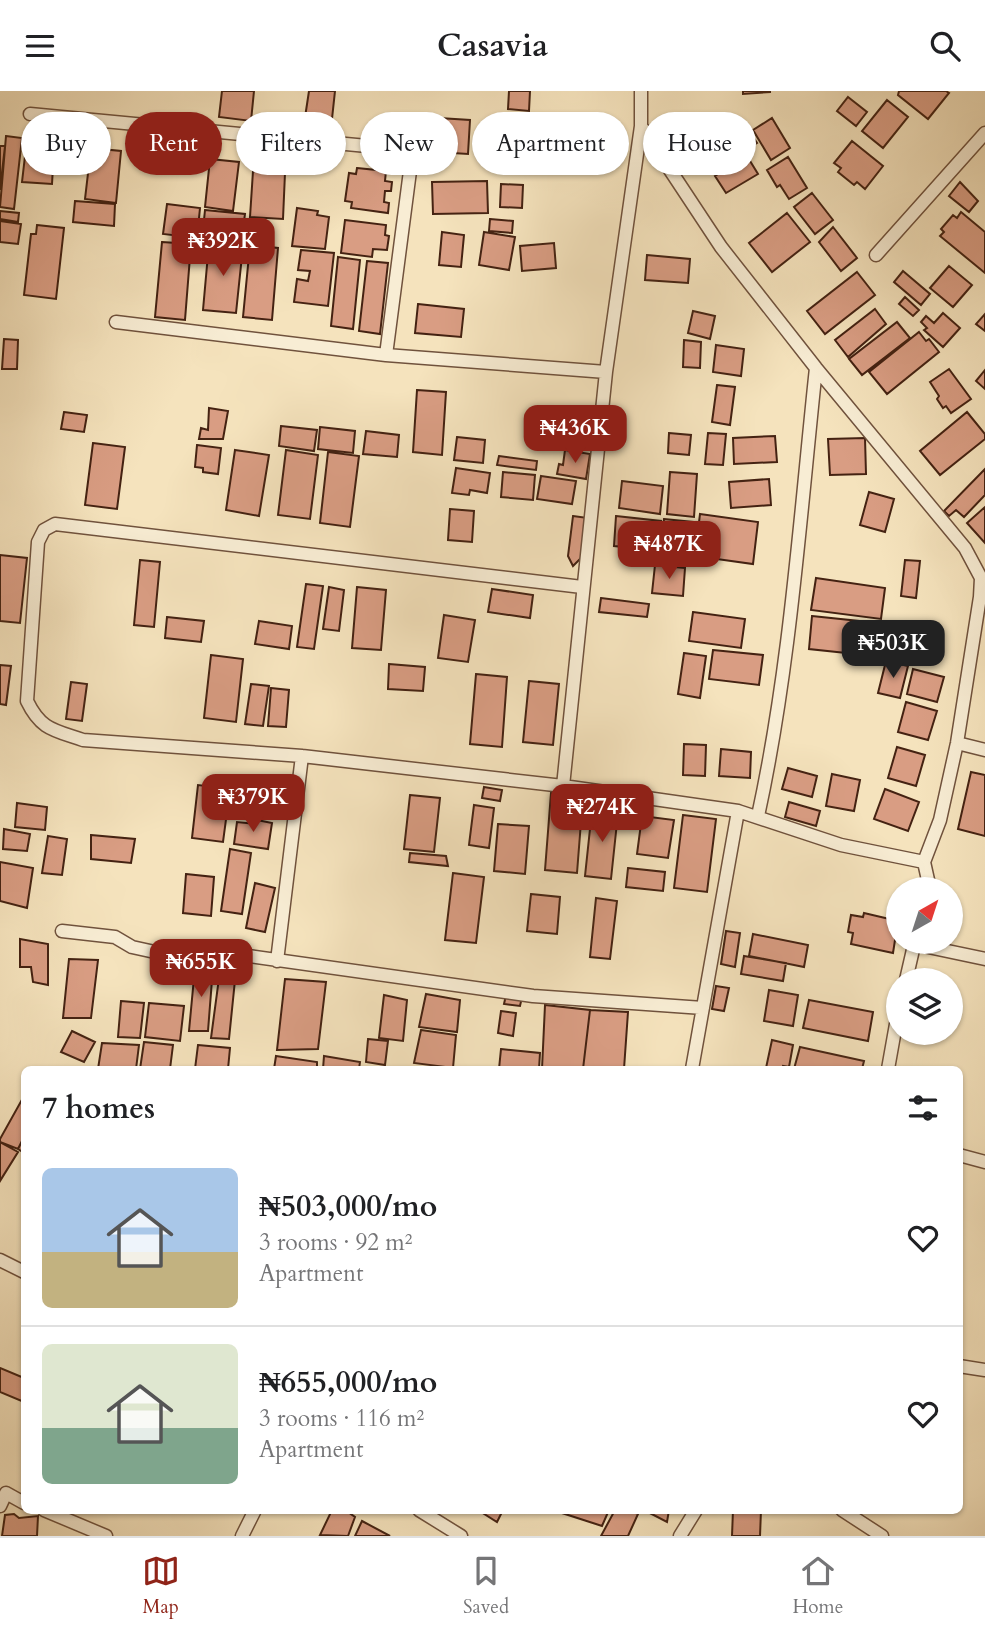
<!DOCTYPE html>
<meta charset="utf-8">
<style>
body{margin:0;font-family:Cardo,serif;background:#f6f6f6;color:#202124;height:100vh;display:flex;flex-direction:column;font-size:26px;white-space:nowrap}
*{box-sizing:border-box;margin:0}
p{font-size:23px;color:#757577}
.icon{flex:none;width:38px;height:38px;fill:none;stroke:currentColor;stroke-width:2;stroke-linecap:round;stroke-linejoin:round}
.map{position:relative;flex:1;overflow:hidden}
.side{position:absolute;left:21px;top:975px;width:942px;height:448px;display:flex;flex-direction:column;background:#fff;border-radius:10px;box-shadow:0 2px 5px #0004}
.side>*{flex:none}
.hud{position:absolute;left:21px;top:21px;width:943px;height:63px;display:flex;gap:14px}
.needle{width:46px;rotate:39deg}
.buttons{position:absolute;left:886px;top:786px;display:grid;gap:14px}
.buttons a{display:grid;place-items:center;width:77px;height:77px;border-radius:50%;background:#fff;box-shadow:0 2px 5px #0004;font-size:35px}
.price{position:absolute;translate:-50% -60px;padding:0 16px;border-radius:14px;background:#8f2418;color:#fff;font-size:23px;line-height:46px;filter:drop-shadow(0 2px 4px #0008)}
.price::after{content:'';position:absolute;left:50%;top:42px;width:21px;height:16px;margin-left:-10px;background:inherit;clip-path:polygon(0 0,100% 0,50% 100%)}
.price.selected{background:#222;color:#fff}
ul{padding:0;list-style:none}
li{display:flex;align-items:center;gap:21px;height:175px;padding:0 21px}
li+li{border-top:2px solid #e0e0e0}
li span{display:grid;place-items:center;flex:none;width:196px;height:140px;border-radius:10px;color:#555}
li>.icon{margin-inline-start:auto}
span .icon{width:84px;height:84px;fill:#fffc;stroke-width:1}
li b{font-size:30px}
h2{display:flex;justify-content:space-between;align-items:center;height:84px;padding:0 21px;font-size:30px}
.pill{padding:0 24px;border-radius:32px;background:#fff;box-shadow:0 2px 5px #0004;font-size:24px;line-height:63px}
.pill.selected{background:#8f2418;color:#fff}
header{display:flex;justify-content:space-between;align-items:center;height:91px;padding:0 21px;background:#fff;font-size:32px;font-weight:700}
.dock{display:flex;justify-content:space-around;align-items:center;height:98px;border-top:2px solid #e0e0e0;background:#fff;font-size:19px;color:#757577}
.dock a{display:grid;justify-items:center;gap:4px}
.dock .selected{color:#8f2418}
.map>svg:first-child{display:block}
.building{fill:#d99d83;stroke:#442212;stroke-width:2}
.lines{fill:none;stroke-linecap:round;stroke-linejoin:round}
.minor-casing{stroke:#70523d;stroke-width:15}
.minor{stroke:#f8edd4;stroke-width:12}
</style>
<header><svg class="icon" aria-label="menu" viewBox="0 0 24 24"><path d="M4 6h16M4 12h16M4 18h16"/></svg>Casavia<svg class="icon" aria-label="search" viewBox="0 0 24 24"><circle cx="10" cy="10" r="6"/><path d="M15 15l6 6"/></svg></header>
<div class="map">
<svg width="985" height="1445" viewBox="0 0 985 1445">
<rect width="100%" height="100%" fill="#f5e3bd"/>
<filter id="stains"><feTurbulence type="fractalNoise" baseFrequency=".00286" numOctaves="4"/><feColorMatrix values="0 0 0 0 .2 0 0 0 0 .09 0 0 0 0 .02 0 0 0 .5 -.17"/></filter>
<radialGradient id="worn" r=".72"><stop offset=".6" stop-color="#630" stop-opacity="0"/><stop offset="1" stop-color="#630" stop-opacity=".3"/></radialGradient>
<path class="building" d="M222 0H254L251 30 219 26Z
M309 0H335L331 37 304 33Z
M509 0H530L529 20 508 18Z
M743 0H770V1L743 3Z
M899 0H946L949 2 928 28 898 4Z
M848 6 867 21 856 35 837 20Z
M887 9 908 26 883 57 862 40Z
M439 27 470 29 468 63 437 61Z
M772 27 790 57 771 69 753 39Z
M747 37 757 52 709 80 700 65Z
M6 45 22 47 14 118 0 116Z
M27 48H42L41 56 54 58 52 93 22 91Z
M852 50 883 75 865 98 857 91 854 94 838 81 841 77 834 72Z
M0 55H5L0 99Z
M91 57 121 60 116 112 85 108Z
M747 65 758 83 726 102 715 85Z
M788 66 807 97 789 108 780 94 777 96 767 79Z
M210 68 239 71 233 120 205 116Z
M357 77 386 80 385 90 392 91 391 100H385L384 111 389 112 388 122 351 117 352 111 345 110 349 82 356 83Z
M253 80 285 82 283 128 250 126Z
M487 90 488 122 433 123 432 91Z
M960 91 978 110 969 121 949 105Z
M501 93 523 94 522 117 500 116Z
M812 102 833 129 815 143 794 116Z
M75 110 115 113 114 135 73 131Z
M167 113 200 117 197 147 163 143Z
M297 117 318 120 317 124 329 126 325 158 292 155Z
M205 119 245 123 241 153 202 149Z
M0 120 19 122 18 131 0 128Z
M961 121 985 141V182L940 145 944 141 941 138 953 124 957 127Z
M787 122 810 151 772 181 749 152Z
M490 128 513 130 512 142 489 140Z
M345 129 386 134 385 144 389 145 387 159 373 158 372 166 341 162Z
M0 130 21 133 18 153 0 151Z
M37 134 64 137 56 208 24 204 31 143H36Z
M833 136 857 167 841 180 819 151Z
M442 141 464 144 461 176 439 174Z
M484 141 515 146 509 179 479 174Z
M162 151 191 153 185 229 155 226Z
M209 152 243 155 236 222 203 219Z
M554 152 556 177 522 180 520 155Z
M250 154 278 157 272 229 243 226Z
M301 159 334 162 328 215 294 211 297 188 308 190 310 180 298 179Z
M647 164 690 168 688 192 645 189Z
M338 166 360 169 353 238 331 235Z
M367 170 388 172 380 243 359 240Z
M949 175 972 194 953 216 930 197Z
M903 180 930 203 921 214 894 191Z
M857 181 875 204 825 243 807 220Z
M905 206 919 219 913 225 899 213Z
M418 213 464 218 461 246 415 242Z
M875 218 886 233 848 266 835 249Z
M693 220 715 225 710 248 688 242Z
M943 222 960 237 943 256 924 239 927 237 921 231 926 225 934 232Z
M985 223V240L976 233Z
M897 231 910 247 862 284 849 268Z
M919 241 926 250 929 248 939 261 887 303 869 281Z
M4 248 18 249 17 278H2Z
M684 249 701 251 700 277 683 276Z
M716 254 744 258 741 285 713 281Z
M949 278 971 308 951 322 946 315 943 317 937 308 939 305 930 291Z
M985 279V298L976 290Z
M717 294 735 296 730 334 712 331Z
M417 299 446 301 442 364 413 361Z
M209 317 228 320 223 348H199L201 337 208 339Z
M64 321 87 324 84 341 61 338Z
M967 321 985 343V348L940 384 920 360Z
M281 335 317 339 314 360 279 355Z
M320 336 355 340 353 362 318 358Z
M366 340 399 344 397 366 363 363Z
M669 342 691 344 689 364 668 362Z
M708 342 726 343 723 374 705 373Z
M775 345 777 371 734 373 733 347Z
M457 346 485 349 483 372 454 369Z
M865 347 866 383 830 384 828 348Z
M93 352 125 356 117 418 85 414Z
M197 354 221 357 218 383 203 381V377L195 376Z
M235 359 269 364 259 425 226 419Z
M286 359 318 364 310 428 278 424Z
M565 359 590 363 586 388 557 383 559 373 563 374Z
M328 361 359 365 350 436 320 432Z
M499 365 537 370 536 379 497 374Z
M456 377 490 382 487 402 470 399 469 404 452 402Z
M985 378V404L964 426 956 419 949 425 944 420Z
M503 381 535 384 533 409 501 406Z
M670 381 697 383 694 426 667 423Z
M541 385 576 390 572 413 537 408Z
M769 388 771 414 731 417 729 391Z
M622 390 663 395 660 423 619 417Z
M869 401 894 408 885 441 860 434Z
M985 416V452L967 432Z
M450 418 474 420 472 451 448 449Z
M700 423 758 431 753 473 695 465Z
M573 425 588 427 582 466 573 475 568 465Z
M616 425 661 430 658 459 614 455Z
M664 428 693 431 690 469 661 466Z
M0 464 27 467 20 532 0 530Z
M140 469 160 471 154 536 134 534Z
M905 469 920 470 916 507 901 505Z
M655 474 685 477 683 505 652 502Z
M816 487 885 497 881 528 811 519Z
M306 493 323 495 314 558 297 556Z
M329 496 344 499 339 540 323 538Z
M357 496 386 499 381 559 352 557Z
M492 498 533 504 530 527 488 521Z
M601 507 649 513 647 526 599 521Z
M693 521 745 528 741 557 689 550Z
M444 524 475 529 468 571 438 567Z
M812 525 878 532 874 565 809 558Z
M167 526 204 530 201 551 165 547Z
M259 530 292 535 289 558 255 553Z
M713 559 763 564 759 594 709 588Z
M684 562 706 565 700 607 678 603Z
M211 564 243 568 236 631 204 627Z
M886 570 908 575 900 607 878 602Z
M389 573 425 576 423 600 388 598Z
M0 574 11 575 6 614 0 613Z
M913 578 944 586 937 611 907 603Z
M476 583 507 586 502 656 470 653Z
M529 590 559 593 553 654 523 651Z
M71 591 87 593 82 630 66 628Z
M251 593 269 595 263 635 245 633Z
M271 597 289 599 286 636 268 635Z
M906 611 937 620 928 649 898 641Z
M684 653 706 654 705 685 683 684Z
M897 656 925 664 916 695 888 687Z
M721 658 751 661 750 687 719 685Z
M788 677 817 685 812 706 782 698Z
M971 681 985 684V745L958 738Z
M832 683 860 689 854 720 826 715Z
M215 689 231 691 223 751 192 747 198 694 214 696Z
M484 696 502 699 500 710 482 707Z
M885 698 919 711 908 740 874 728Z
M551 702 583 705 577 782 545 779Z
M410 704 440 707 434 761 404 758Z
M789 711 820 720 816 735 785 726Z
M17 712 47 716 45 739 15 736Z
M474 714 494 717 489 757 469 754Z
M592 719 618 722 611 788 585 785Z
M683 724 716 728 707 801 674 797Z
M642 725 674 729 668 767 637 763Z
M257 729 272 732 268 758 234 753 237 731 256 733Z
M498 733 529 735 525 783 494 780Z
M4 738 30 743 27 760 3 758Z
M91 744 135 748 131 772 91 768Z
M48 745 67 748 62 784 42 782Z
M230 758 251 762 242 823 221 820Z
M410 762 446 765 448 775 409 771Z
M0 771 33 777 27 817 0 810Z
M628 777 665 781 663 800 626 796Z
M453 782 484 786 476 852 445 849Z
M186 783 214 786 211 825 183 822Z
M255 792 275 797 265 841 246 837Z
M531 803 560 806 557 843 527 840Z
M596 807 617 810 610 868 590 866Z
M864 822 898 830 893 862 851 853 853 842 848 841 851 824 863 826Z
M726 840 740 842 735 876 721 873Z
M753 843 808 854 804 876 749 865Z
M20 848 48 853V894L33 891 31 876H20Z
M744 865 786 872 783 890 741 883Z
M69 868 98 869 91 927H63Z
M195 876H213L208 940H189Z
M219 887 235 889 229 948 211 947Z
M285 888 326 891 318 958 277 959Z
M716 895 729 897 724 920 712 918Z
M769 899 798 904 793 935 764 930Z
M426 903 460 909 457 941 419 936Z
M384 904 407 909 403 950 379 947Z
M506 904 522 906 520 915 504 913Z
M809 909 873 921 868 950 803 937Z
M121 910 144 912 140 947 118 946Z
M149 912 184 915 180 950 145 946Z
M545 914 590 919 583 978H542Z
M590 919 628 921 624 978H583Z
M501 920 516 922 513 945 498 942Z
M421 939 456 944 453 977 414 972Z
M72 940 95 951 84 971 61 961Z
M368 948 388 950 385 974 366 971Z
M772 949 793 954 789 976 783 975 782 978 766 977Z
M144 951 173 954 170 978H140Z
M102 952 139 954 136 978H98Z
M198 954 230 957 228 978H195Z
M800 956 864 970 862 978H794Z
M501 958 540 962 539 978H499Z
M276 965 317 971V978H274Z
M324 965 360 971 359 978H323Z
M24 1005V1046L18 1058 0 1051V1048Z
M24 1046V1062L18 1058Z
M0 1051 18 1061 0 1090Z
M0 1277 24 1287V1311L0 1301Z
M332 1419H345L355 1426 348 1445 320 1444Z
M478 1419H503L497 1431Z
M563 1419H609L602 1435 562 1422Z
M615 1419H629L638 1423 628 1445H601Z
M644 1419H669L667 1431Z
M733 1419H761L760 1445H732Z
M14 1423 19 1427 38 1425 37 1445H2L5 1424Z
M362 1430 390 1445H355Z"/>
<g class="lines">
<g class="minor-casing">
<path id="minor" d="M30 23 367 55 394 59 406 66 410 80 386 264
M641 35 721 156 816 277 965 457 981 487 980 506 957 652 940 729 924 771 930 798
M876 164 985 42
M116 231 386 264 606 281
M582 496 55 433 44 439 38 451 27 610C41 639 54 639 83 649L302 665 563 695 738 720 841 754 924 771
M957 652 985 659
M563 695 606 281 641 35V0
M758 725C790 578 800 426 816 277
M62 840 115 846 132 856 173 865 199 858 533 905 703 917
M914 853 985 868
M277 870 302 665
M906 889 915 850
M692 978 738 720
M888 978 898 922
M959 1064 985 1071
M0 1169 24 1181
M959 1275 985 1279
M0 1415 6 1402 24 1412
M44 1419 106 1445
M419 1419 461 1445
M842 1419 882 1445
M242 1445 255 1419
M680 1445 696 1419"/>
</g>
<use href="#minor" class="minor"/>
</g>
<rect width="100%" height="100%" filter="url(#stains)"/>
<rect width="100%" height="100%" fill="url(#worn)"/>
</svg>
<div class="buttons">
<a><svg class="needle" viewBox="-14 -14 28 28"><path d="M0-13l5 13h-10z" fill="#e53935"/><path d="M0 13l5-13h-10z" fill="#757577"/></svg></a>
<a><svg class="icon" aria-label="layers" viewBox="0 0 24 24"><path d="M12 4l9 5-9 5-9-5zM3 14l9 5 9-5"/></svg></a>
</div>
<b class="price" style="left:223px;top:187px">₦392K</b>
<b class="price" style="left:575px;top:374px">₦436K</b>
<b class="price" style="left:669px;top:490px">₦487K</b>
<b class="price selected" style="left:893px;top:589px">₦503K</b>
<b class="price" style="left:253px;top:743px">₦379K</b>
<b class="price" style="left:602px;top:753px">₦274K</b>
<b class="price" style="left:201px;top:908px">₦655K</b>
<div class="hud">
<a class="pill">Buy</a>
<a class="pill selected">Rent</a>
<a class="pill">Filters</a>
<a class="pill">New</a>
<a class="pill">Apartment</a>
<a class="pill">House</a>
</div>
<section class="side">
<h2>7 homes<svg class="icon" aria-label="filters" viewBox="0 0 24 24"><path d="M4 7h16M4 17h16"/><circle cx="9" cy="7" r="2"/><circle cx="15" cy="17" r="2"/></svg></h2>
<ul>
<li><span style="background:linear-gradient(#a9c7e8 60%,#c2b280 0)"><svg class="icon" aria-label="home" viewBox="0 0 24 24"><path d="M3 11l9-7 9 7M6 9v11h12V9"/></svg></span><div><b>₦503,000/mo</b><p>3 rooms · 92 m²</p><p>Apartment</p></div><svg class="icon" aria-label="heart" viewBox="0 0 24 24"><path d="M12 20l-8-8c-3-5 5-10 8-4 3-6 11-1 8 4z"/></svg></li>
<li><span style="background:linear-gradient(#dfe7d0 60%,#7fa58c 0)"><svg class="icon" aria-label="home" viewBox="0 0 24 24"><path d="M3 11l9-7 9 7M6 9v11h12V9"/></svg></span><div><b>₦655,000/mo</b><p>3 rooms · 116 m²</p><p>Apartment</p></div><svg class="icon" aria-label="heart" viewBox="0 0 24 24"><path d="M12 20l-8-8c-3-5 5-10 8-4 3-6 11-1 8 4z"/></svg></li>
</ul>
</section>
</div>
<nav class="dock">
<a class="selected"><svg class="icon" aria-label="map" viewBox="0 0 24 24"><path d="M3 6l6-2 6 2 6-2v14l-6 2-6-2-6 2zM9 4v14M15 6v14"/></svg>Map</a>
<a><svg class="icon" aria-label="saved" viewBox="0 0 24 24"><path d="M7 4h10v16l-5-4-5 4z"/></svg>Saved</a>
<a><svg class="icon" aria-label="home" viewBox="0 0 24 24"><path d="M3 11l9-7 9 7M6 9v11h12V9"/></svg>Home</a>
</nav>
